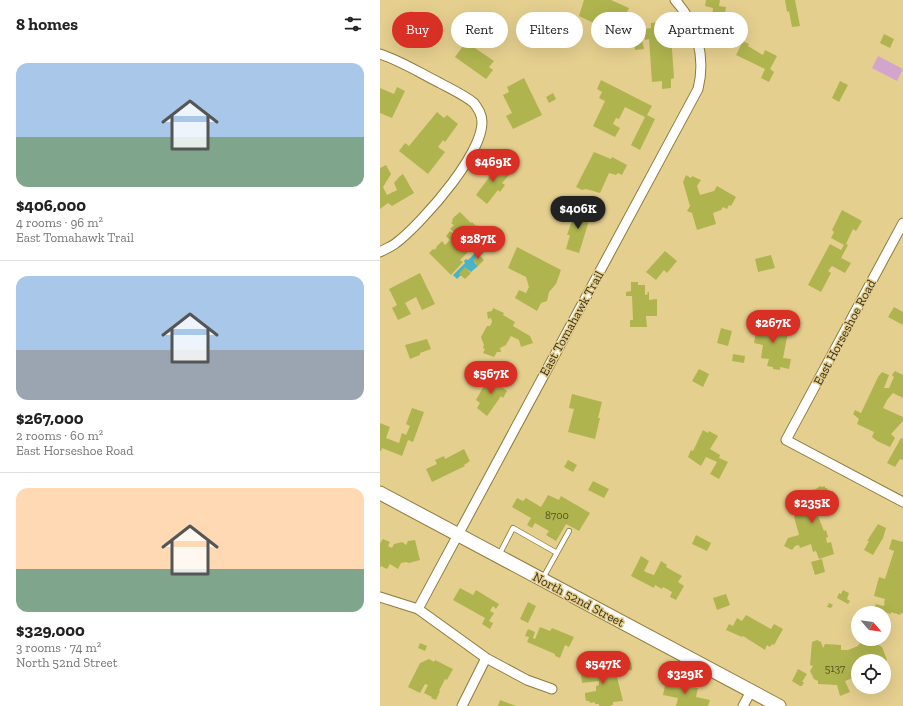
<!DOCTYPE html>
<meta charset="utf-8">
<style>
body{margin:0;font-family:"Zilla Slab",serif;background:#f2f2f2;color:#222;height:100vh;display:flex;flex-direction:column;font-size:15px;white-space:nowrap}
*{box-sizing:border-box;margin:0}
p{font-size:13px;color:#767676}
.icon{flex:none;width:22px;height:22px;fill:none;stroke:currentColor;stroke-width:2;stroke-linecap:round;stroke-linejoin:round}
.map{position:relative;flex:1;overflow:hidden}
.panel{display:flex;flex-direction:column;background:#fff;width:380px}
.panel>*{flex:none}
.guide{position:absolute;left:12px;top:12px;width:380px;height:36px;display:flex;gap:8px}
.needle{width:26px;rotate:118deg}
.fabs{position:absolute;left:471px;top:606px;display:grid;gap:8px}
.fabs a{display:grid;place-items:center;width:40px;height:40px;border-radius:50%;background:#fff;box-shadow:0 4px 16px #0002;font-size:20px}
.price{position:absolute;translate:-50% -34px;padding:0 9px;border-radius:14px;background:#d93025;color:#fff;font-size:13px;line-height:26px;filter:drop-shadow(0 1px 2px #0008)}
.price::after{content:'';position:absolute;left:50%;top:24px;width:12px;height:9px;margin-left:-6px;background:inherit;clip-path:polygon(0 0,100% 0,50% 100%)}
.price.current{background:#222;color:#fff}
ul{padding:0;list-style:none}
li{display:grid;align-content:center;gap:8px;height:212px;padding:0 16px}
li+li{border-top:1px solid #e0e0e0}
li span{display:grid;place-items:center;height:124px;border-radius:12px;color:#555}
li>.icon{margin-inline-start:auto}
span .icon{width:72px;height:72px;fill:#fffc;stroke-width:1}
li b{font-size:17px}
h2{display:flex;justify-content:space-between;align-items:center;height:48px;padding:0 16px;font-size:17px}
.tag{padding:0 14px;border-radius:18px;background:#fff;box-shadow:0 4px 16px #0002;font-size:14px;line-height:36px}
.tag.current{background:#d93025;color:#fff}
main{display:flex;flex:1;min-height:0}
.map>svg:first-child{display:block}
.green{fill:#d3a5cc}
.water{fill:#49b4c6}
.building{fill:#afb44f}
.lines{fill:none;stroke-linecap:round;stroke-linejoin:round}
.lane-casing{stroke:#8e7a3c;stroke-width:6}
.street-casing{stroke:#8e7a3c;stroke-width:11}
.secondary-casing{stroke:#8e7a3c;stroke-width:15}
.lane{stroke:#fff;stroke-width:4.5}
.street{stroke:#fff;stroke-width:9}
.secondary{stroke:#fff;stroke-width:13}
.labels{text-anchor:middle;stroke-width:3;stroke-linejoin:round;paint-order:stroke}
.number-label{font-size:11px;fill:#565024}
.street-label{font-size:13px;fill:#382f15;stroke:#e5cf8f}
</style>
<main>
<section class="panel">
<h2>8 homes<svg class="icon" aria-label="filters" viewBox="0 0 24 24"><path d="M4 7h16M4 17h16"/><circle cx="9" cy="7" r="2"/><circle cx="15" cy="17" r="2"/></svg></h2>
<ul>
<li><span style="background:linear-gradient(#a9c7e8 60%,#7fa58c 0)"><svg class="icon" aria-label="home" viewBox="0 0 24 24"><path d="M3 11l9-7 9 7M6 9v11h12V9"/></svg></span><div><b>$406,000</b><p>4 rooms · 96 m²</p><p>East Tomahawk Trail</p></div></li>
<li><span style="background:linear-gradient(#a9c7e8 60%,#9aa5b1 0)"><svg class="icon" aria-label="home" viewBox="0 0 24 24"><path d="M3 11l9-7 9 7M6 9v11h12V9"/></svg></span><div><b>$267,000</b><p>2 rooms · 60 m²</p><p>East Horseshoe Road</p></div></li>
<li><span style="background:linear-gradient(#ffd9b3 65%,#7fa58c 0)"><svg class="icon" aria-label="home" viewBox="0 0 24 24"><path d="M3 11l9-7 9 7M6 9v11h12V9"/></svg></span><div><b>$329,000</b><p>3 rooms · 74 m²</p><p>North 52nd Street</p></div></li>
</ul>
</section>
<div class="map">
<svg width="523" height="706" viewBox="0 0 523 706">
<rect width="100%" height="100%" fill="#e5cf8f"/>
<path class="green" d="M498 56 523 69 517 81 492 68Z"/>
<path class="water" d="M100 248 104 252 94 262 98 266 91 272 87 269 77 279 73 275 85 263 84 261 86 259 88 260Z"/>
<path class="building" d="M204 0H231L249 8 242 24 244 25 239 35 199 16Z
M326 0H340L339 6 346 7 344 20 332 19 333 8 325 6Z
M405 0H415L420 26 412 27 409 11 407 12Z
M31 11 42 17 44 14 63 26 53 43 23 25Z
M282 22 283 36 291 35 294 78 291 79V88L282 89V81L272 82 269 39 265 40 264 29 271 28V23Z
M504 34 514 39 510 48 500 43Z
M262 40 264 49 255 50 254 41Z
M363 41 369 44 368 46 383 55 385 50 397 56 390 69 394 72 389 82 381 78 385 69 356 55Z
M86 42 114 61 109 67 113 70 106 79 75 57Z
M144 78 162 115 133 129 126 116 132 113 123 95 129 92 127 87Z
M221 80 272 106 267 115 275 119 260 150 251 145 265 117 245 107 239 119 236 118 233 124 240 128 235 137 213 126 225 101 219 98 222 92 217 89Z
M460 81 468 85 459 102 452 98Z
M17 87 25 91 12 118 0 113V88L14 94Z
M173 93 176 99 169 103 166 97Z
M57 112 64 118 67 115 78 124 65 142 63 140 58 147 65 152 48 174 19 151 25 143 29 146Z
M214 152 231 159 232 157 247 165 242 175 238 173 236 175 229 173 220 193 206 189 202 190 196 187Z
M114 162 130 174 122 183 125 185 120 192 118 190 107 204 96 195 110 176 105 173Z
M6 165 11 174 3 187 7 195 17 190 14 183 19 177 23 174 34 193 12 206 8 203 0 209V168Z
M306 175 311 178 312 176 321 180 317 186 320 195 334 191 337 186 356 197 351 206 349 205 347 209 343 207 341 210 333 213 336 224 317 230 312 213 307 211 310 206 303 182Z
M196 209 211 214 199 253 186 249 190 235H187Z
M462 210 482 221 476 231 473 229 466 244 468 245 461 258 471 263 465 273 452 266 448 271 451 273 441 292 428 285 450 244 461 250 464 245 451 238 454 232 452 230Z
M80 212 91 223 92 222 96 226 97 225 101 229 91 238 96 244 80 260 83 262 71 275 49 253 53 249 54 250 56 248 57 249 56 247 62 241 65 245 70 240 66 236 70 231 75 235 76 234 70 229 74 225 71 223 73 221 72 220 74 217Z
M137 247 181 270 176 284 169 292 167 301 161 303 157 311 135 298 139 290 146 293 149 287 146 277 128 268Z
M285 251 297 261 287 273 284 270 276 280 266 272Z
M99 255 104 260 98 266 93 260Z
M391 255 395 268 378 272 375 259Z
M85 267 91 273 85 279 79 274Z
M40 273 55 304 42 310 36 297 25 303 31 314 18 320 12 308 17 305 9 289Z
M251 282H258V285H265V295L268 294 267 292H269V300L277 299V316H266L267 327H250V320H253L252 296H246V292L251 291Z
M514 307 523 312V325L508 317Z
M113 308 124 313 123 315 135 322 133 326 150 336 153 343 141 347 139 340 131 336 126 345 120 348 121 352H117L114 357 103 353 105 349 103 348 104 345 101 337 107 326H110L112 322 111 318 108 319 107 312 112 311Z
M392 316 402 318 399 330 408 332 403 358 411 359 409 369 400 367V370L393 369V367L387 366 389 359 381 358 383 345 374 343 377 326 389 328Z
M341 328 352 331 348 346 337 343Z
M47 339 51 349 40 353V355L30 359 25 345Z
M353 354 365 356 364 363 352 361Z
M319 369 329 374 323 387 312 381Z
M515 371 523 375V398L513 393 507 400 503 408 523 417V421L511 434 515 438 510 447 497 441 492 437 494 432 477 424 479 419 473 414 475 410 481 413 498 377 502 372 509 375 504 388H509L514 377 512 375Z
M118 377 125 382 122 387 127 391 123 398 121 396 107 416 97 408 100 403 96 400 106 382 108 383 110 380 113 383Z
M192 394 222 402 218 418H220L215 439 188 432 194 409 189 408Z
M32 408 44 412 33 442 28 440 22 456 2 448 1 451H0V423L10 427 6 438 19 443 22 433 26 435 30 426 26 424Z
M323 430 328 433 329 431 338 436 330 449 340 455 339 458 348 462 339 479 330 474 337 462 326 457 321 466 308 457 311 450 313 451Z
M521 438 523 439V458L522 460 520 459 515 467 507 463Z
M84 449 90 461 84 465 85 466 52 482 46 469 57 464 55 460 64 456 65 459Z
M188 460 197 465 193 472 184 467Z
M213 481 229 489 224 498 208 490Z
M440 486 442 487 445 486V488H447L448 492 453 491 456 496 446 500 447 506 440 508 438 513 434 515 435 517 438 516 444 531 446 530 448 537 446 538 447 543 451 542 454 554 439 559 436 551 433 552 431 544 420 548 419 545 415 546 412 550 404 546 408 538 419 535 414 517 429 491 436 489Z
M168 495 179 500 181 496 210 513 199 531 186 524 176 541 166 535 169 531 155 523 152 528 147 525 151 518 132 507 137 498 143 501 146 498 161 507Z
M498 524 506 528 503 538 493 555 484 550 489 541H487Z
M316 535 331 543 327 551 312 544Z
M3 539 10 542 8 546 12 548 14 544 22 542 26 545 28 541 35 540 40 560 29 563 26 562 21 563 18 569 10 564 7 569 1 566 0 568V543Z
M512 539 523 542V614L521 613 520 615 511 612V614L494 609 496 604 503 606 505 604 504 603 505 599 494 596 499 577 505 579 514 551 509 549Z
M261 556 269 561 264 571 268 573 274 575 281 561 287 565 286 567 302 576 298 582 304 586 296 600 290 597 292 592 287 589 283 587 282 589 275 585 274 588 251 576Z
M442 559 445 572 435 575 431 562Z
M80 588 93 595 96 590 119 604 116 609 113 606 110 611 114 613 109 621 113 623 110 629 102 624 105 618 73 600Z
M463 590 469 593 467 599 470 601 468 604 457 598 459 593 461 594Z
M346 594 350 605 337 610 333 598Z
M148 602 156 606 148 623 140 619Z
M449 603 453 605 451 608 447 607Z
M366 615 391 629 394 624 403 629 394 645 392 644 390 647 387 645 385 650 363 636 362 637 346 630 349 624 353 626 357 618 362 621Z
M160 627 170 631 172 628 194 637 189 647 185 645 180 658 175 656V654L147 642 149 637 145 636 148 629 155 632 153 638 155 639Z
M487 639 502 647 507 660 505 664 508 672 504 674V661H478V681L473 678 465 681 470 692 460 696 457 685 438 684V681L434 679 430 671 433 666 430 665 432 642 437 640 441 642 443 648 445 644 461 645V650H468L478 646 481 642Z
M40 643 47 646 45 651 38 648Z
M49 659 54 662 55 660 73 669 67 680 65 679 59 691H60L56 700 51 698 52 697 44 693 48 685 45 684 40 693 28 687 40 663Z
M227 662 228 670H230L232 673H236L243 701 233 702V705H231V706H219V704H215V702L210 703 209 701H206L205 695V693L216 691V686L219 685V681L202 683 201 674 211 672 210 664Z
M251 662 252 670 241 671 240 664Z
M418 669 427 674 422 682H424L422 686H420L412 681Z
M286 681 318 688 316 697 330 700 328 706H296L298 698 283 695Z
M120 700 136 706H118Z"/>
<g class="lines">
<g class="lane-casing">
<path id="lane" d="M119 555 133 528 177 553
M163 578 189 531"/>
</g>
<g class="street-casing">
<path id="street" d="M0 54C21 61 40 73 60 83 71 89 84 95 94 103 96 106 99 110 100 113 115 143 39 226 16 243 11 247 5 249 0 252
M523 223 406 440 523 502
M0 597 38 609 106 658 147 680 172 689
M38 609 318 89C326 57 317 24 295 0
M82 706 106 658
M363 706 371 691"/>
</g>
<g class="secondary-casing">
<path id="secondary" d="M0 493 399 706"/>
</g>
<use href="#lane" class="lane"/>
<use href="#street" class="street"/>
<use href="#secondary" class="secondary"/>
</g>
<g class="labels">
<g class="number-label">
<text x="177" y="519">8700</text>
<text x="455" y="672">5137</text>
</g>
<g class="street-label">
<text transform="translate(191 323) rotate(-61)" y="5">East Tomahawk Trail</text>
<text transform="translate(464 332) rotate(-62)" y="5">East Horseshoe Road</text>
<text transform="translate(199 599) rotate(28)" y="5">North 52nd Street</text>
</g>
</g>
</svg>
<div class="fabs">
<a><svg class="needle" viewBox="-14 -14 28 28"><path d="M0-13l5 13h-10z" fill="#e53935"/><path d="M0 13l5-13h-10z" fill="#767676"/></svg></a>
<a><svg class="icon" aria-label="locate" viewBox="0 0 24 24"><circle cx="12" cy="12" r="6"/><path d="M12 2v4M12 18v4M2 12h4M18 12h4"/></svg></a>
</div>
<b class="price" style="left:113px;top:183px">$469K</b>
<b class="price current" style="left:198px;top:230px">$406K</b>
<b class="price" style="left:98px;top:260px">$287K</b>
<b class="price" style="left:393px;top:344px">$267K</b>
<b class="price" style="left:111px;top:395px">$567K</b>
<b class="price" style="left:432px;top:524px">$235K</b>
<b class="price" style="left:223px;top:685px">$547K</b>
<b class="price" style="left:305px;top:695px">$329K</b>
<div class="guide">
<a class="tag current">Buy</a>
<a class="tag">Rent</a>
<a class="tag">Filters</a>
<a class="tag">New</a>
<a class="tag">Apartment</a>
</div>
</div>
</main>
